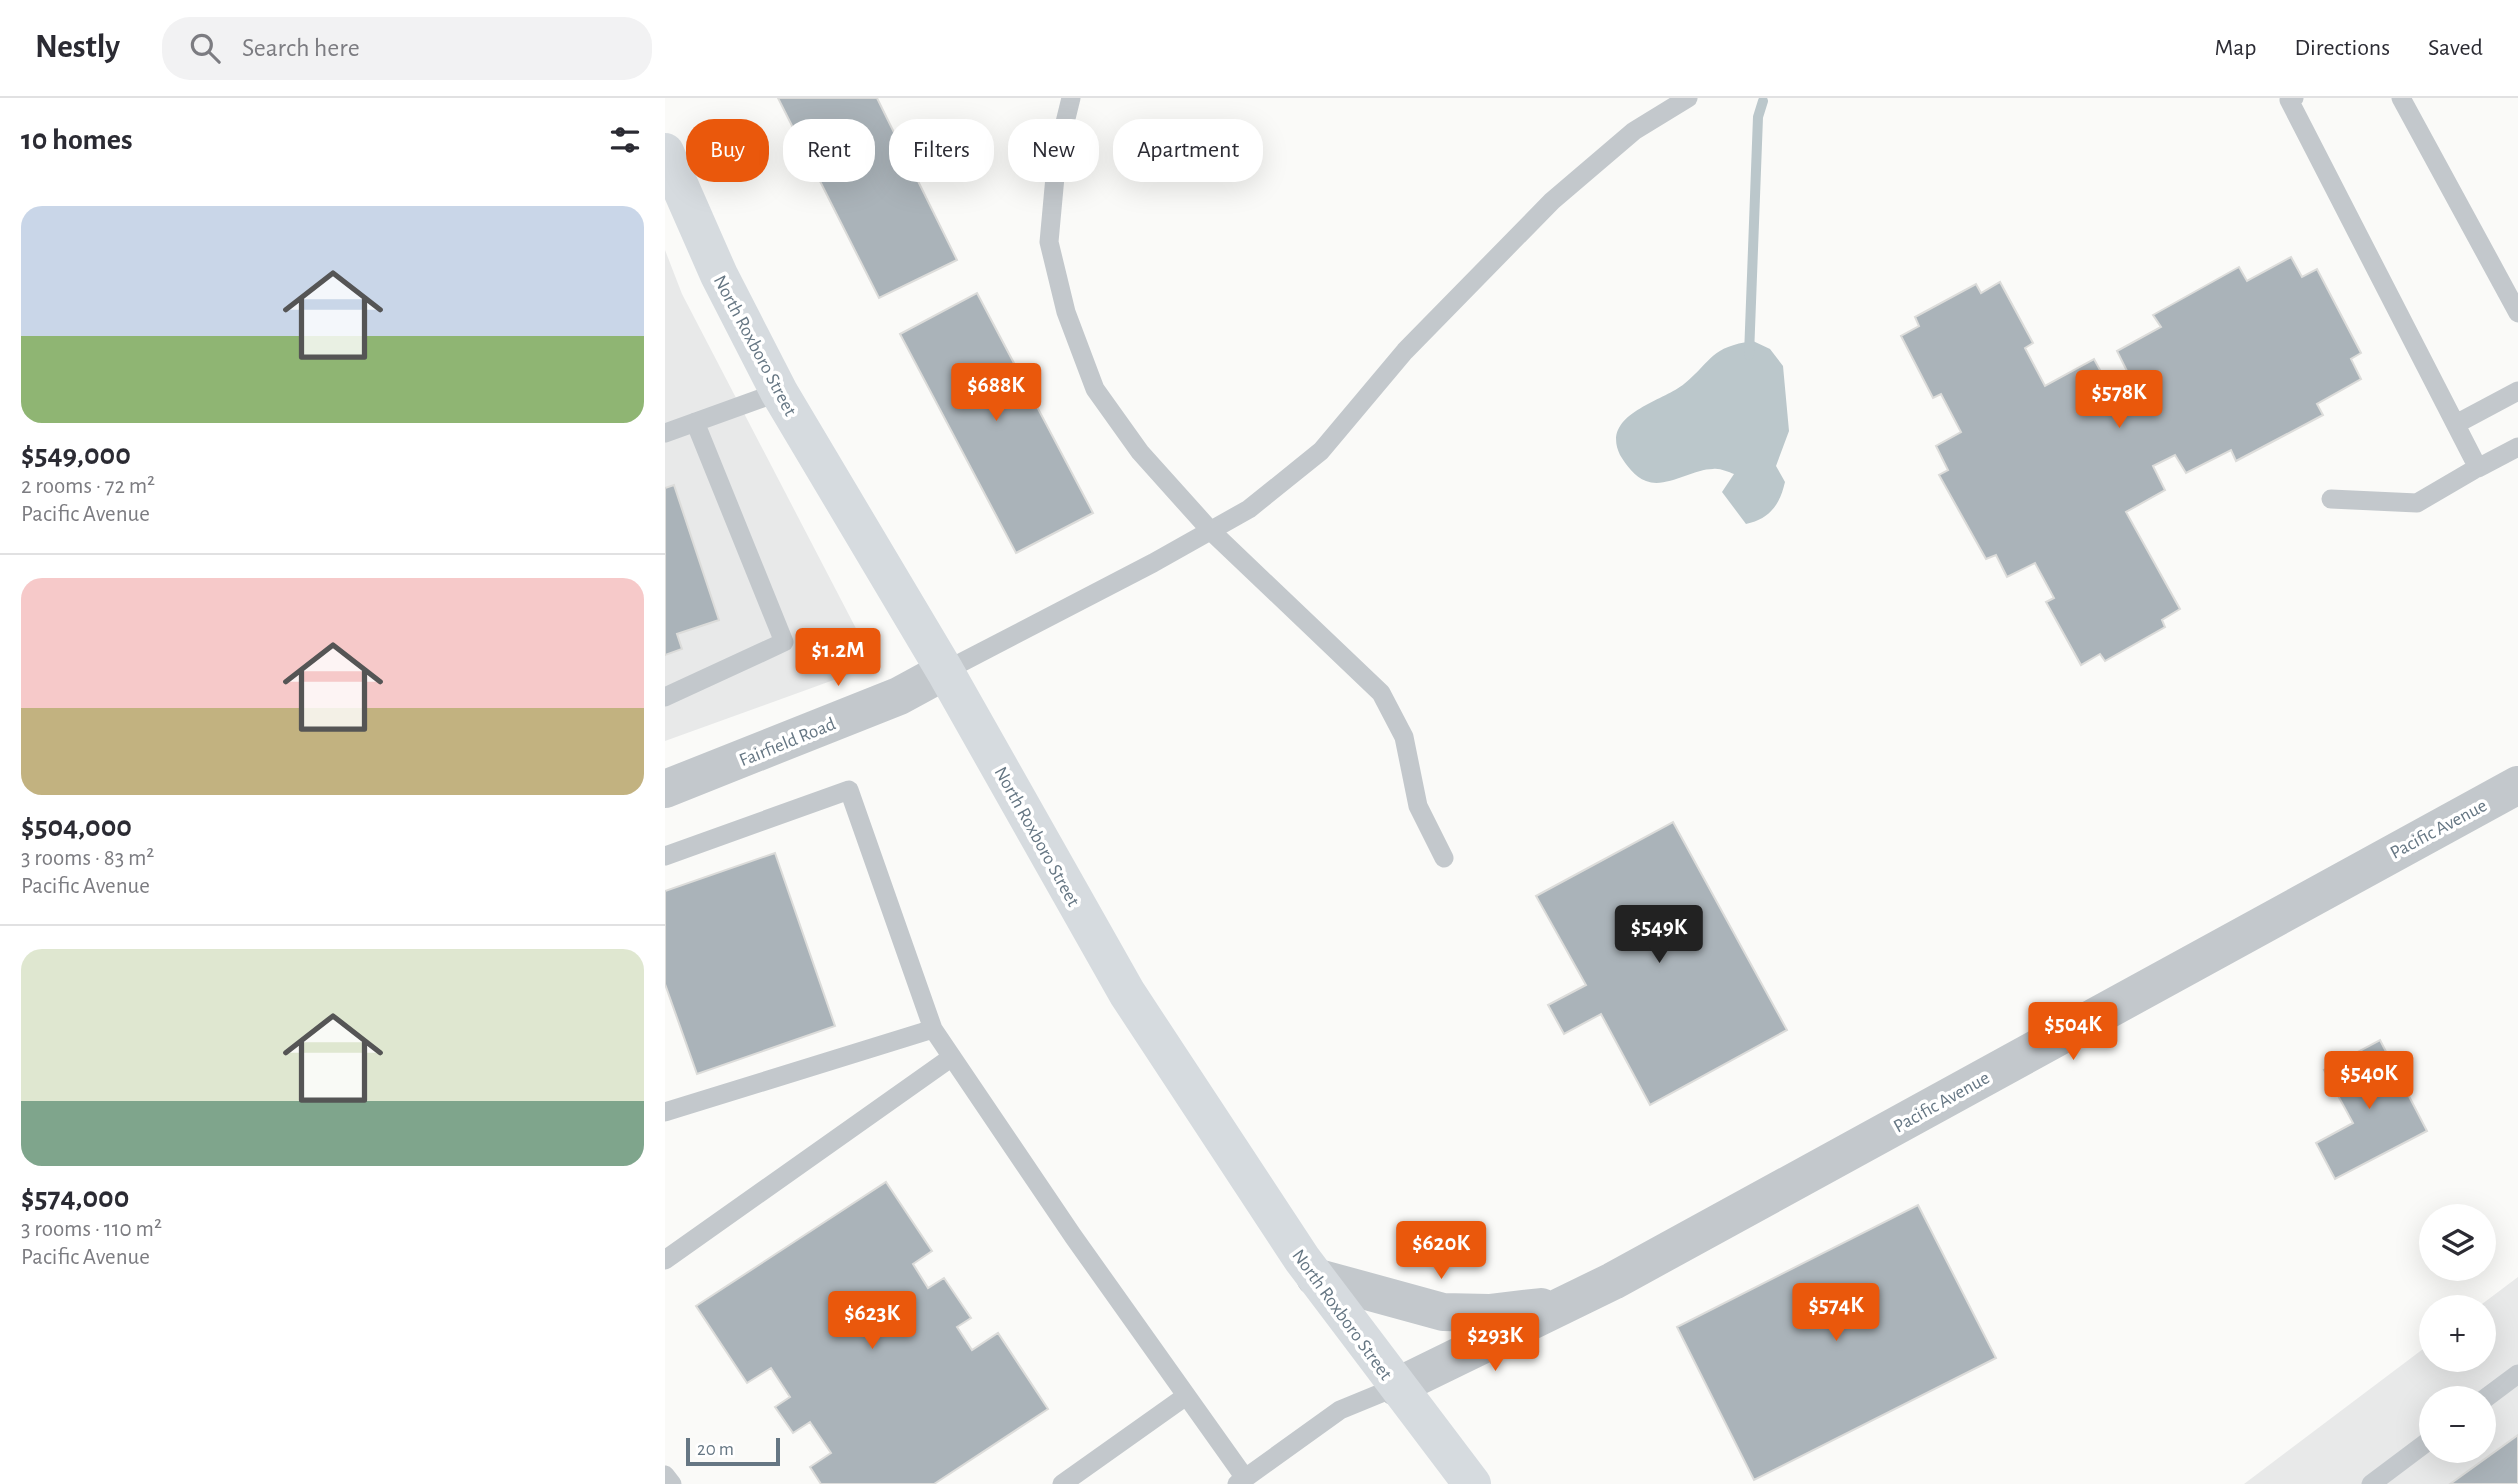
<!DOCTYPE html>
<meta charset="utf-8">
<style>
body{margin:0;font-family:"Alegreya Sans",sans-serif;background:#f2f2f3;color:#2b2b33;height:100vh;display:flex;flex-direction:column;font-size:26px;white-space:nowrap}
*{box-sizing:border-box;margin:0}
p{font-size:23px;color:#7c7c81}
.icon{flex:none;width:38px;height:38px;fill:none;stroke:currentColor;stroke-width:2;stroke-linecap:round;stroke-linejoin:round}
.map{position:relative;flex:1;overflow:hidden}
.details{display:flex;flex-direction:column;background:#fff;width:665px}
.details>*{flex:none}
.banner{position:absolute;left:21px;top:21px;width:665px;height:63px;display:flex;gap:14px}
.controls{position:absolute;left:1754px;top:1106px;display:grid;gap:14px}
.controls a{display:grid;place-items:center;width:77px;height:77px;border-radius:50%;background:#fff;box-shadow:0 7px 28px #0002;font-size:35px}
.scale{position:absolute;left:21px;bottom:18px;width:94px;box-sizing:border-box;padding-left:7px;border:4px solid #657683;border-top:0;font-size:19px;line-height:24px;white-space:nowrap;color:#657683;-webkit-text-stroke:5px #fff;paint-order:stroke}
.price{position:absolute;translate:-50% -60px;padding:0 16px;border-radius:7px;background:#ea580c;color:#fff;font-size:23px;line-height:46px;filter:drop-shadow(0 2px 4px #0008)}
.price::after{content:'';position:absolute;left:50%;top:42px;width:21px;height:16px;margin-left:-10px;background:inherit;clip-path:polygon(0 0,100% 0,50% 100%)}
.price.current{background:#222;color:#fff}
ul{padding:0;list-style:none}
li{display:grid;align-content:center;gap:14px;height:371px;padding:0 21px}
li+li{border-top:2px solid #e1e1e2}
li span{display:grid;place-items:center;height:217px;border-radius:21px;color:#555}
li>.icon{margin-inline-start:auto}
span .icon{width:126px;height:126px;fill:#fffc;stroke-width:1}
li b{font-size:30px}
h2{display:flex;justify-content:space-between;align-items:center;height:84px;padding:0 21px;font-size:30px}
.chip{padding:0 24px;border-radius:28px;background:#fff;box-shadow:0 7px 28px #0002;font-size:24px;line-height:63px}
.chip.current{background:#ea580c;color:#fff}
header{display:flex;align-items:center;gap:42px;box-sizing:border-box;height:98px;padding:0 35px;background:#fff;border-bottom:2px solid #e1e1e2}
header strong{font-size:33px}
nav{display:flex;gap:38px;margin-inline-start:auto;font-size:24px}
.search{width:490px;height:63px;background:#f2f2f3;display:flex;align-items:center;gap:18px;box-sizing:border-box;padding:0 24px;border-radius:28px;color:#7c7c81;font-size:26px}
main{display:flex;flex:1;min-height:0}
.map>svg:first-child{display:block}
.built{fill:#e8e9e9;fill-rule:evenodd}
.water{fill:#bbc7cb}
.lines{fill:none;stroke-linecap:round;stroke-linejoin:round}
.stream{stroke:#bbc7cb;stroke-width:10}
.building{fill:#aab3b9;stroke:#dcdcda;stroke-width:2}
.service{stroke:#c3c8cc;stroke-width:19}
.tertiary{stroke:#c3c8cc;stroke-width:38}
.primary{stroke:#d6dbdf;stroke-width:38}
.labels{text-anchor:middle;stroke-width:7;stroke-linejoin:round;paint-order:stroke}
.street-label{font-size:19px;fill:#657683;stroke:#fff}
</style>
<header>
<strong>Nestly</strong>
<div class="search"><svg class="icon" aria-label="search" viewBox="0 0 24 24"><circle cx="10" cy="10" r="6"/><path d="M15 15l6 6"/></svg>Search here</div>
<nav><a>Map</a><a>Directions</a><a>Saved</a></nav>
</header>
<main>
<section class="details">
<h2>10 homes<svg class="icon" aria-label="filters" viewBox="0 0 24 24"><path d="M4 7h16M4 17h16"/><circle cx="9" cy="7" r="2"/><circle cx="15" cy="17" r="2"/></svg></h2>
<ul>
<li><span style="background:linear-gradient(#c9d6e8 60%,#8fb573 0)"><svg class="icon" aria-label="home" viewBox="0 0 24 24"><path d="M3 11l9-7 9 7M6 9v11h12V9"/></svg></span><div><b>$549,000</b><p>2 rooms · 72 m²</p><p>Pacific Avenue</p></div></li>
<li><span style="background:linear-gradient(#f6c9c9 60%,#c2b280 0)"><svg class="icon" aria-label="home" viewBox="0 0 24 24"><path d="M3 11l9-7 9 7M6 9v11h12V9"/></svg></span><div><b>$504,000</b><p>3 rooms · 83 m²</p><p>Pacific Avenue</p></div></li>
<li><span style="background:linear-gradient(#dfe7d0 70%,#7fa58c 0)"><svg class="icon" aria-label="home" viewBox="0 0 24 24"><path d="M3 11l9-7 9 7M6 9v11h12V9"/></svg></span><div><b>$574,000</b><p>3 rooms · 110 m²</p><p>Pacific Avenue</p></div></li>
</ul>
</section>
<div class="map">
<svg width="1853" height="1386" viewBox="0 0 1853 1386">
<rect width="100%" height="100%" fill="#fafaf8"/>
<path class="built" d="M0 152 17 196 210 567 0 643Z
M1853 1179V1386H1579L1766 1245V1262H1818V1209H1813ZM1766 1300H1818V1353H1766Z"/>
<path class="water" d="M1088 243 1105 251 1118 268 1124 333 1111 368 1120 384C1115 406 1105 421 1081 426L1057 394 1069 376C1063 374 1055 370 1048 371 1027 371 1001 391 981 383 970 379 961 367 955 357 935 316 997 304 1019 286 1048 262 1045 249 1088 243Z"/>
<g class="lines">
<path class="stream" d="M1084 257 1093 19 1098 3"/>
</g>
<path class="building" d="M113 0H212L292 162 214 200Z
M1626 159 1637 179 1652 171 1696 255 1686 261 1696 281 1652 306 1658 317 1571 363 1566 352 1521 375 1510 357 1488 368 1500 392 1461 414 1515 511 1497 522 1500 529 1440 563 1435 556 1416 567 1381 504 1389 500 1370 465 1342 479 1331 457 1321 461 1274 377 1283 372 1271 348 1296 334 1276 296 1268 300 1236 238 1254 228 1250 219 1311 186 1316 195 1335 184 1368 245 1360 250 1380 288 1429 261 1441 283 1462 273 1452 253 1496 229 1488 217 1574 169 1582 183Z
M312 195 428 415 351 455 235 236Z
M9 387 54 522 12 536 17 551 0 557V390Z
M1008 724 1122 932 985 1007 936 916 899 936 883 907 921 887 871 798Z
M110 755 170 928 32 976 0 886V793Z
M1715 942 1762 1033 1670 1081 1651 1045 1688 1025 1659 972Z
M221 1084 267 1153 248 1166 263 1190 279 1180 306 1220 292 1229 307 1252 333 1235 383 1311 269 1386H156L145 1369 166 1355 145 1324 128 1335 110 1309 125 1299 106 1270 82 1285 31 1208Z
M1253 1107 1331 1260 1089 1382 1012 1229Z
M1853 1337V1386H1785Z"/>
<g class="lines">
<path class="service" d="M406 0 392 57 384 144 401 214 430 291 475 354 545 432 716 595 739 639 753 708 779 760
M1629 0 1624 2 1813 370 1853 349
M1736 0 1853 215
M1791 326 1853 293
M0 335 114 294
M1666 401 1752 405 1817 367
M280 573 488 465 584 411 656 353 740 253 887 103 969 33 1023 0
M0 599 119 544 30 324
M0 758 184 692 268 931 408 1138 580 1380
M0 1014 268 931
M0 1162 287 959
M1818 1302 1853 1276
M0 1377 7 1386
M397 1386 521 1298
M572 1386 675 1312 731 1289
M1706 1386 1766 1341"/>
<path class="tertiary" d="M0 691 234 598 280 573
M650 1179 778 1214 824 1215 876 1209
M731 1289 948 1183 1853 687"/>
<path class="primary" d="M0 54 54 177 114 294 280 573 462 895 637 1161 807 1386"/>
</g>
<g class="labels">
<g class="street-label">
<text transform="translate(91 247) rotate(62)" y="7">North Roxboro Street</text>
<text transform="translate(122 643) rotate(-22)" y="7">Fairfield Road</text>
<text transform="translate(1773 730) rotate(-28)" y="7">Pacific Avenue</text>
<text transform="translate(373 738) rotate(61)" y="7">North Roxboro Street</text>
<text transform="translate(1276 1003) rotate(-29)" y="7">Pacific Avenue</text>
<text transform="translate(678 1216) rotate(54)" y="7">North Roxboro Street</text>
</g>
</g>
</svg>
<div class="controls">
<a><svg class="icon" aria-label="layers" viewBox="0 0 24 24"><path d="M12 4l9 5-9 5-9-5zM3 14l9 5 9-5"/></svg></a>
<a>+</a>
<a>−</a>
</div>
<div class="scale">20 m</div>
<b class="price" style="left:331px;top:325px">$688K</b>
<b class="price" style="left:1454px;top:332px">$578K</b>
<b class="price" style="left:173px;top:590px">$1.2M</b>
<b class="price current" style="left:994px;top:867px">$549K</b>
<b class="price" style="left:1408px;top:964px">$504K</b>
<b class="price" style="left:1704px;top:1013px">$540K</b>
<b class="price" style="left:776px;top:1183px">$620K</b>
<b class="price" style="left:1171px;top:1245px">$574K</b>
<b class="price" style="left:207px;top:1253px">$623K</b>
<b class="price" style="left:830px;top:1275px">$293K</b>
<div class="banner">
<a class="chip current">Buy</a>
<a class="chip">Rent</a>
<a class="chip">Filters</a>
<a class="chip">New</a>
<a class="chip">Apartment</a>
</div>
</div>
</main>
